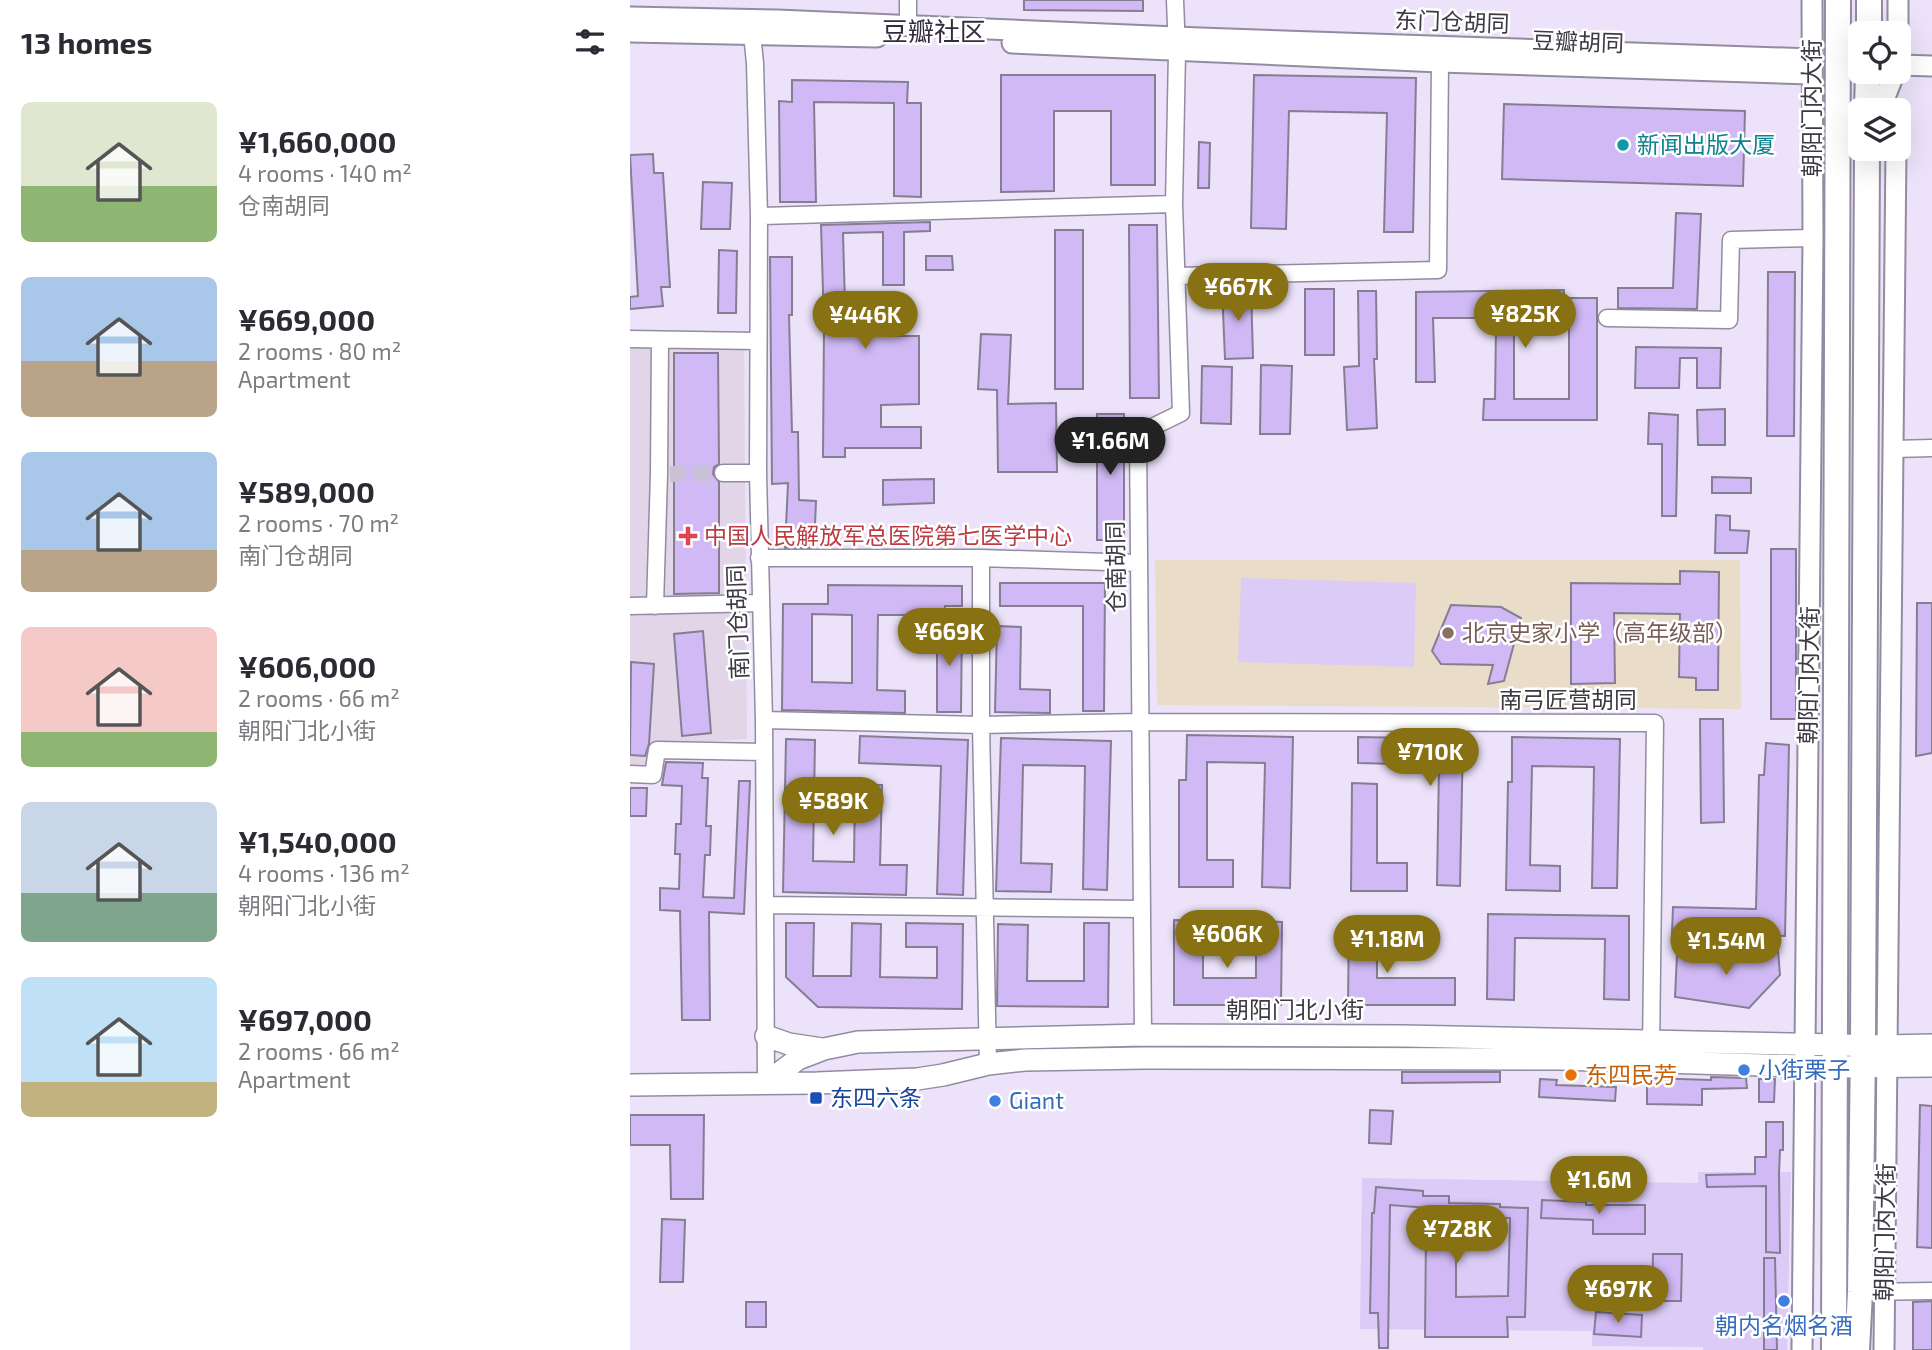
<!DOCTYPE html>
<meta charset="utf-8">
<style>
body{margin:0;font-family:"Exo 2","Noto Sans SC",sans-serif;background:#f2f2f3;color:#2b2b33;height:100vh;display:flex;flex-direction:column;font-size:26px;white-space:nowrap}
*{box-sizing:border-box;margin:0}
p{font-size:23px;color:#7c7c81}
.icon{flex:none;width:38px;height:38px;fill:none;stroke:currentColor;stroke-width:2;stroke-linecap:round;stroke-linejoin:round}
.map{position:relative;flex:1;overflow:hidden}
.sheet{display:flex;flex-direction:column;background:#fff;width:630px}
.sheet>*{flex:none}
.tools{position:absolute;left:1218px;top:21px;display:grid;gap:14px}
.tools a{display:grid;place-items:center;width:63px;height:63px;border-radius:10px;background:#fff;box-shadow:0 7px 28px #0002;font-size:35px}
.price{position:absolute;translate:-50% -60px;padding:0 16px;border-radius:24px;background:#877112;color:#fff;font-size:23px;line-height:46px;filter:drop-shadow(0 2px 4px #0008)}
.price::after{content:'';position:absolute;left:50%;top:42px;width:21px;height:16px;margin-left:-10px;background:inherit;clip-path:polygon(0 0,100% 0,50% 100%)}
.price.selected{background:#222;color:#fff}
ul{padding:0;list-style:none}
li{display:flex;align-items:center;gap:21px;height:175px;padding:0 21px}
li span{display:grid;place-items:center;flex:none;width:196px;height:140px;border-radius:10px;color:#555}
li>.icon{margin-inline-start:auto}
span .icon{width:84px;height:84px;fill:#fffc;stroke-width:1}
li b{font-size:30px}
h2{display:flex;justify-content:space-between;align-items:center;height:84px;padding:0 21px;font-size:30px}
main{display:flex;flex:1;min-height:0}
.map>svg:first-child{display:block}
.education{fill:#e9dcc8}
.medical{fill:#e3d5e8}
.green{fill:#dbcbf6}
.building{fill:#d0b9f4;stroke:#857e92;stroke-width:2;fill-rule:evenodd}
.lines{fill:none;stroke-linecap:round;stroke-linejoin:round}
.minor-tunnel{stroke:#c9c1d5;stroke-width:16;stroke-dasharray:16 8;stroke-linecap:butt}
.minor-casing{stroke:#938ba0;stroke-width:19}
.tertiary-casing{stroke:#938ba0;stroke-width:23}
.secondary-casing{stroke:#938ba0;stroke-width:24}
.primary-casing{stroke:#938ba0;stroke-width:28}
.minor{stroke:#fff;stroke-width:16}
.tertiary{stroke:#fff;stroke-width:19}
.secondary{stroke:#fff;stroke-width:21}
.primary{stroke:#fff;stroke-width:24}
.culture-dot{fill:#0f9aa8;stroke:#fff;stroke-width:2.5}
.health-dot{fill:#e0444e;stroke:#fff;stroke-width:2.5}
.education-dot{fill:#8d6e63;stroke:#fff;stroke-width:2.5}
.shop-dot{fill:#3f7fe0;stroke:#fff;stroke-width:2.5}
.food-dot{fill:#e8710a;stroke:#fff;stroke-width:2.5}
.transit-dot{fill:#1a4fb4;stroke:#fff;stroke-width:2.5}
.labels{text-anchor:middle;stroke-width:5;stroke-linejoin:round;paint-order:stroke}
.street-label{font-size:23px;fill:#3d3a42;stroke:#fff}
.culture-label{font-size:23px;fill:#0d838f;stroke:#fff;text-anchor:start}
.health-label{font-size:23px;fill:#be3a42;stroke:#fff;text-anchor:start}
.education-label{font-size:23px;fill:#785e54;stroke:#fff;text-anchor:start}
.shop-label{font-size:23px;fill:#366cbe;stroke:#fff;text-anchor:start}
.food-label{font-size:23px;fill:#c56008;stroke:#fff;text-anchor:start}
.transit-label{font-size:23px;fill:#164399;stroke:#fff;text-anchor:start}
.quarter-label{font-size:26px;fill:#322c3d;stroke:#fff}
</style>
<main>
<section class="sheet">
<h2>13 homes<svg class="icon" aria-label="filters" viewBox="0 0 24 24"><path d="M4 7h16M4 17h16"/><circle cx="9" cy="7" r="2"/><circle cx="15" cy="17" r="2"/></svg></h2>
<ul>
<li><span style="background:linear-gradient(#dfe7d0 60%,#8fb573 0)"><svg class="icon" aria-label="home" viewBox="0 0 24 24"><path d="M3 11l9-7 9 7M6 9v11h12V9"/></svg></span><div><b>¥1,660,000</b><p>4 rooms · 140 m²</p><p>仓南胡同</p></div></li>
<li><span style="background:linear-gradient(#a9c7e8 60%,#b9a48a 0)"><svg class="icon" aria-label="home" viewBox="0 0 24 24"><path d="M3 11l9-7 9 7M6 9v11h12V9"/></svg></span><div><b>¥669,000</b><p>2 rooms · 80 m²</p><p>Apartment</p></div></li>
<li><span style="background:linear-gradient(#a9c7e8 70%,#b9a48a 0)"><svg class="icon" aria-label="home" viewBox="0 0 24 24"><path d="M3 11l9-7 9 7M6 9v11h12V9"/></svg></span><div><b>¥589,000</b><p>2 rooms · 70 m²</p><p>南门仓胡同</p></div></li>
<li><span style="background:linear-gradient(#f6c9c9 75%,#8fb573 0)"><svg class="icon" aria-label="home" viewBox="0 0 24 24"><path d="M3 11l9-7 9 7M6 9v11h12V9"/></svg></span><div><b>¥606,000</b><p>2 rooms · 66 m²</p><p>朝阳门北小街</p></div></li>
<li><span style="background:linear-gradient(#c9d6e8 65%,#7fa58c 0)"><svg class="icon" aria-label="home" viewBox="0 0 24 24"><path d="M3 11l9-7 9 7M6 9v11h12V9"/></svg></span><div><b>¥1,540,000</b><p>4 rooms · 136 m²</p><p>朝阳门北小街</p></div></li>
<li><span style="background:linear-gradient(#bfe0f5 75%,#c2b280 0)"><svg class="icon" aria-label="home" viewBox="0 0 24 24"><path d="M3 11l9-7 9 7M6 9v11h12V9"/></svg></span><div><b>¥697,000</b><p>2 rooms · 66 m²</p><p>Apartment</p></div></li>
</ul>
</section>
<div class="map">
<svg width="1302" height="1350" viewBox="0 0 1302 1350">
<rect width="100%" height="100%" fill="#ece3fa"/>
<path class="education" d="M525 560H1110L1111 709 527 705Z"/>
<path class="medical" d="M0 330 114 333 117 739 24 744 17 767 0 766Z"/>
<path class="green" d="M611 578 786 583 784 667 608 662Z
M1068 1172H1161L1157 1350H1073V1347L962 1346V1331L730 1329 732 1178 1068 1183Z"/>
<path class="building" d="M394 0H513V11L394 10Z
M371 75H525V185H481V111H424V191L371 192Z
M624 75 786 78 783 232H754L757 113 659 111 656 229 621 228Z
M162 80 278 82 277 103H291V197L264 196V103L184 102 186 202H150L149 101 162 102Z
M874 104 1115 111 1113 186 872 179Z
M569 142 580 143 579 188H568Z
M23 154 24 173H33L40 287H31L33 306 0 309V297L8 296 0 155Z
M73 182 102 183 100 229H71Z
M1046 213 1071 214 1067 309 988 308V288H1043Z
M300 222V231L274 232V285H253V232L213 233 215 305 256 308 255 336H289V404L251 405V427H291V448H215V457H193L194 326 191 225Z
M499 225H527L529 398H500Z
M425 230H453V389H425Z
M89 250 107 251 106 313H88Z
M296 256H322L323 270H296Z
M140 257H162V315H159L162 432H168L169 500 186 501 184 548H155L158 483 142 484Z
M1138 272H1165L1164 436H1137Z
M621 287 623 358 595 359 592 288Z
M675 289H704V355H675Z
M934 290V298H967V420H853L854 399H865L866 328H863L862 318H803L805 382H786V292ZM939 315V399H884V316Z
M728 291H746L747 359H744L747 428 717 430 714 367 729 366Z
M351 334 381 335 378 404 426 403 427 472H368L367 390 348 389Z
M1006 347 1091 348 1090 388H1067V358H1050L1049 388H1005Z
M44 353H88L89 464 84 467 83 474 89 482V593L44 594Z
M631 365 662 366 660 434H630Z
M572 366 602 367 601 424 571 423Z
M1095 409V445H1068L1067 410Z
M1019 413 1048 415 1046 516H1032V444H1018Z
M467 414H494V540H467Z
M1082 477 1121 478V493H1082Z
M304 479V503L253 505V480Z
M1086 515 1100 516V530L1119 531 1117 553H1085Z
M1141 549H1166V719H1141Z
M1050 571 1089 572 1088 690H1066V678L1049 677 1050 614 984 613 985 683 941 684V583L1050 584Z
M370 583H475L474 711H453V606H370Z
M198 585 332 586V606H315L314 615H248L247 690 275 691V713L152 710 153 604H198ZM182 614 222 615V683L182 682Z
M1287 603H1302V753L1286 756Z
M821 605 871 607 891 618 874 681 858 684 863 665 811 664 802 651Z
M307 624 332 625 331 712H307Z
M367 626 391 627 390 689 420 690V713L365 712Z
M73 631 81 733 52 736 44 634Z
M1 662 24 664 19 744 15 756 0 755Z
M1070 719H1093L1094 822 1071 823Z
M557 735 663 737 660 888 632 887 635 763 577 762V860H603V887H549V780H556Z
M230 736 338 740 333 895 307 894 311 766 229 763Z
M728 737 833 739 830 886 807 885 809 765 728 763Z
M882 737 990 739 987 888H962L964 767 902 766 900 865 930 866V891L876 890 878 782H882Z
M371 738 481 741 477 890 453 889 455 766 393 765 391 863 422 864 421 892 366 891Z
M156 739 185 740 183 861 224 862 225 785H252L250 865H277L276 895 153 892Z
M1136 743 1159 745 1155 936 1042 933 1043 907 1126 909 1129 775H1134Z
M36 762 73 763 72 778H78L76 826H81L80 855H75L73 897 104 898 109 781H120L114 914 79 912 80 1020H52L50 911 30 910V888L49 889 50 854H45L46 824H51L52 786 32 785Z
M722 783 747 784V863H777V891H721Z
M0 788H17L16 816H0Z
M858 914 999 916V1000L974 999 975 939 885 938 884 1000 857 999Z
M719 917 747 918V978H825V1005H718Z
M544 920 573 921V978H626V921L652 922 651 1005H544Z
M156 923H184L183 976H221L222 923 251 924 250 977 307 978V947H276V923L333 924 332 1009 188 1007 156 977Z
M454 923H479L478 1007 367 1006 368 924 398 925 397 981H454Z
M1148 951 1150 975 1119 1008 1045 997 1047 955Z
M772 1072H870V1082L772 1083Z
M1081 1077 1116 1078 1117 1088 1072 1089V1105L1017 1104V1078L1081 1080Z
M910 1079 927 1080 926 1085 986 1087 985 1101 909 1097Z
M1129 1079H1145L1144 1102H1129Z
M1290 1105 1302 1106V1248L1287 1247Z
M740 1110 763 1111 761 1144 739 1143Z
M0 1115H74L73 1199H41L40 1145H0Z
M1136 1122H1153V1150H1150L1149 1174 1150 1253 1136 1252V1186L1077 1187 1076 1175 1125 1174V1157H1136Z
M746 1187 793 1191V1196H819V1203L870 1204V1207L898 1208 895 1317H877L878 1337H795L796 1234H800L799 1208 760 1205 758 1348H749L748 1313H740L742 1213H744ZM826 1217 880 1218 878 1296 826 1297Z
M912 1200 956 1202V1205H1015V1234H963V1220L911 1218Z
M32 1219 55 1220 53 1282H30Z
M1023 1254H1052L1051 1301H1022Z
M1134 1258H1145L1147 1350H1134Z
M1302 1301V1350H1283V1302Z
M116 1302H136V1327H116Z
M966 1312 1012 1315 1011 1337 964 1334Z"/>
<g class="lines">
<path class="minor-tunnel" d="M40 474 93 473"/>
<g class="minor-casing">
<path id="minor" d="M278 25V0
M122 34 125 63 129 216 128 473 134 720 136 1083
M129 216 544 204
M547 276 808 270 810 62
M977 318 1099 320 1101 240 1183 238
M0 339 127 341
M1263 449 1302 448
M93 473H128
M129 558H351L508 563
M351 558V725L358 1064
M0 606 130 603
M25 606 29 474 30 341
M134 720 351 725 512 722 1025 723 1021 1051
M0 774 23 775 27 750 134 752
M135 905 511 909
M513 1035 508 434 551 413 544 204 547 52 545 0
M1230 1292 1302 1291"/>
</g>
<g class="tertiary-casing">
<path id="tertiary" d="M0 17 147 20 570 38 1181 59
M0 32 247 37
M1268 33V0
M382 43 810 62 1180 74
M1269 65 1302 66
M1250 110 1265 72
M1172 1350 1183 238 1182 0
M1254 1350 1266 149"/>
</g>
<g class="secondary-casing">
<path id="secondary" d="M136 1036 159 1044 192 1049
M136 1083 168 1059 194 1049 228 1042 513 1035 773 1036 1257 1046 1302 1045
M0 1085 187 1083 287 1079 313 1075 358 1064 395 1060 514 1058 930 1059 1205 1067 1302 1066"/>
</g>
<g class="primary-casing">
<path id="primary" d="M1239 33V0
M1237 110 1238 72
M1204 1350 1208 0
M1227 1350 1230 1292 1233 1046 1237 149"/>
</g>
<use href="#minor" class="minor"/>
<use href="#tertiary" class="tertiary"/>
<use href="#secondary" class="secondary"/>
<use href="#primary" class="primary"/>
</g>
<circle class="culture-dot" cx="993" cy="145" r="7"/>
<path class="health-dot" d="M54.5 525.5h7v7h7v7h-7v7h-7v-7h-7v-7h7z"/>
<circle class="education-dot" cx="818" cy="633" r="7"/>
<g class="shop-dot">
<circle cx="1114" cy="1070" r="7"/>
<circle cx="365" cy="1101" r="7"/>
<circle cx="1154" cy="1301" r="7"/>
</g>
<circle class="food-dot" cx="941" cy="1075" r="7"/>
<rect class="transit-dot" x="179" y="1091" width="14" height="14" rx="3.5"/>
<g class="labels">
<g class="street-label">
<text transform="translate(822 22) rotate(2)" y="8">东门仓胡同</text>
<text transform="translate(948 42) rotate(2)" y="8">豆瓣胡同</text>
<text transform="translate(1182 108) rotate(-90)" y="8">朝阳门内大街</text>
<text transform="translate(486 567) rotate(-91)" y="8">仓南胡同</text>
<text transform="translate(108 622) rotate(-92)" y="8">南门仓胡同</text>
<text transform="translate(1179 675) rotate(-89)" y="8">朝阳门内大街</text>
<text x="938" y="708">南弓匠营胡同</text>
<text x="665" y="1018">朝阳门北小街</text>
<text transform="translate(1255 1232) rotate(-89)" y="8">朝阳门内大街</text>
</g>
<g class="culture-label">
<text x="1007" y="153">新闻出版大厦</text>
</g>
<g class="health-label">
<text x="74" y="544">中国人民解放军总医院第七医学中心</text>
</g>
<g class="education-label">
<text x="832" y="641">北京史家小学（高年级部）</text>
</g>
<g class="shop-label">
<text x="1128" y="1078">小街栗子</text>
<text x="379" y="1109">Giant</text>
<text x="1154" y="1334" text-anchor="middle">朝内名烟名酒</text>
</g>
<g class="food-label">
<text x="955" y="1083">东四民芳</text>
</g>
<g class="transit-label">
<text x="200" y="1106">东四六条</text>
</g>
<g class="quarter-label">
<text x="304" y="41">豆瓣社区</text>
</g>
</g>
</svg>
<div class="tools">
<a><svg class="icon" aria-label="locate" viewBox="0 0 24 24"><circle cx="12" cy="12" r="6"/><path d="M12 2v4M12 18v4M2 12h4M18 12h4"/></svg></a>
<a><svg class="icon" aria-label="layers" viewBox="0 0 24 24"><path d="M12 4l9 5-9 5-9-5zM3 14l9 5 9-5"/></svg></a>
</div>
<b class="price" style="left:608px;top:323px">¥667K</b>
<b class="price" style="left:895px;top:350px">¥825K</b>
<b class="price" style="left:235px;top:351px">¥446K</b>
<b class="price selected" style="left:480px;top:477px">¥1.66M</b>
<b class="price" style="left:319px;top:668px">¥669K</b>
<b class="price" style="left:800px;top:788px">¥710K</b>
<b class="price" style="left:203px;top:837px">¥589K</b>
<b class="price" style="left:597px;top:970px">¥606K</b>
<b class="price" style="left:757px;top:975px">¥1.18M</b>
<b class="price" style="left:1096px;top:977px">¥1.54M</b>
<b class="price" style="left:969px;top:1216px">¥1.6M</b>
<b class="price" style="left:827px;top:1265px">¥728K</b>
<b class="price" style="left:988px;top:1325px">¥697K</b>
</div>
</main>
